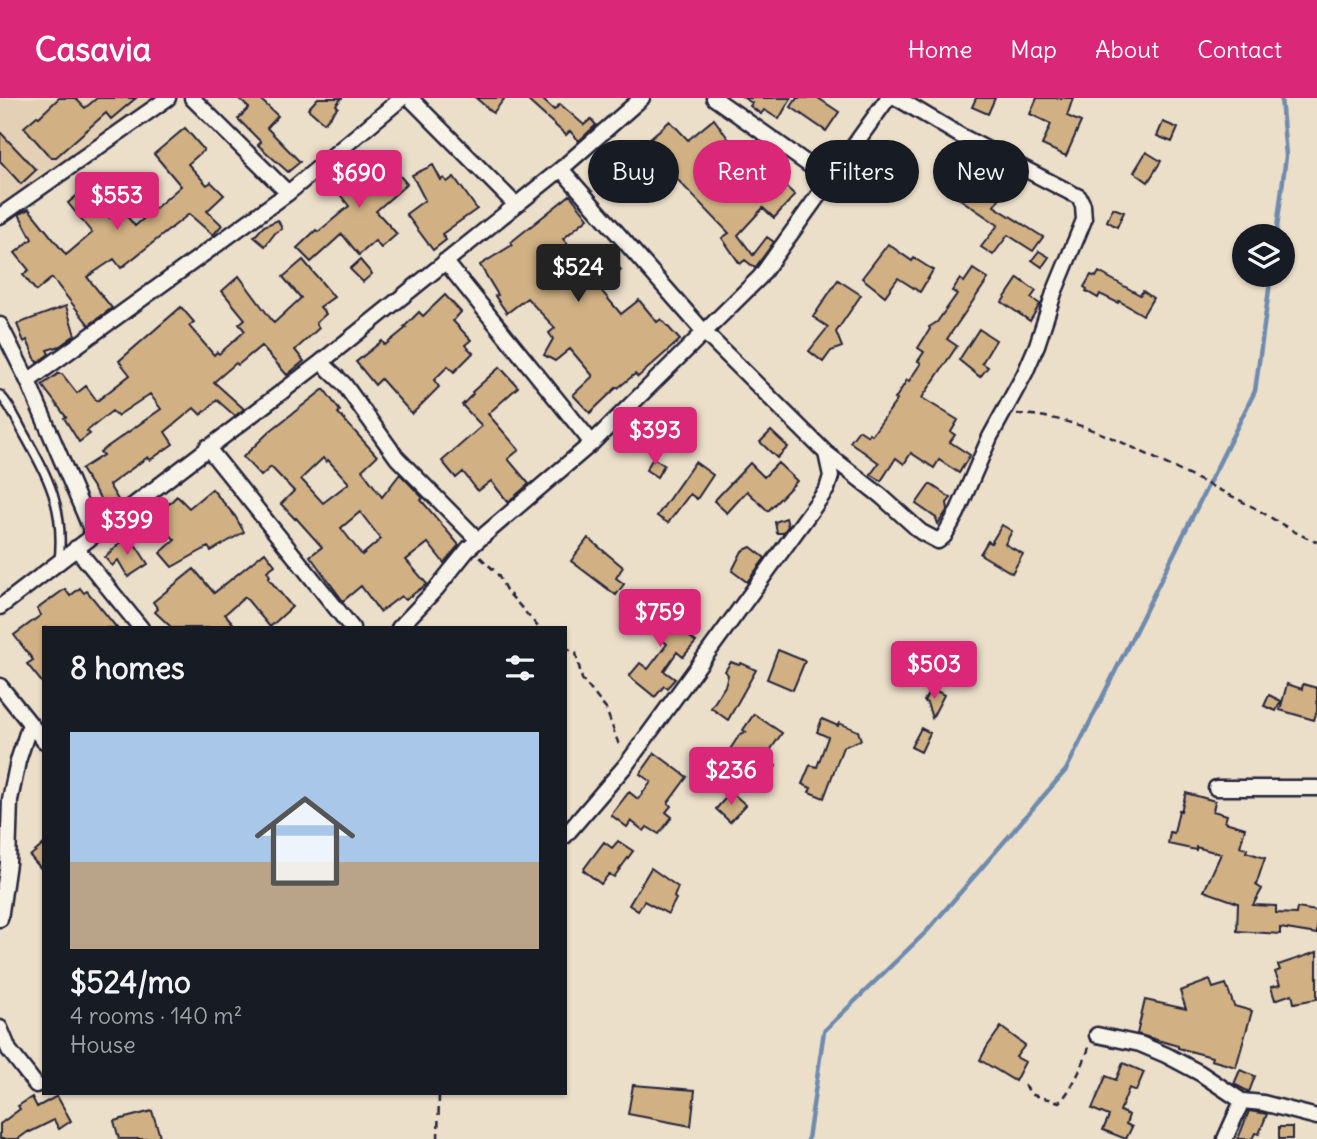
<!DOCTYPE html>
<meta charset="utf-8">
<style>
body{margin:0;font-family:Delius,sans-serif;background:#20242c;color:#f1f3f6;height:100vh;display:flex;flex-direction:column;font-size:26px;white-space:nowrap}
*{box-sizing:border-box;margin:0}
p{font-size:23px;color:#9ea1a6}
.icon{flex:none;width:38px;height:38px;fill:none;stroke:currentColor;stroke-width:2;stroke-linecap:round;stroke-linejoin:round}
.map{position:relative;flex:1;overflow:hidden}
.drawer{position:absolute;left:42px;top:528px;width:525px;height:469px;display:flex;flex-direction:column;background:#171b24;border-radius:0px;box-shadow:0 2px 5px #0004}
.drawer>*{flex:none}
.top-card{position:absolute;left:588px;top:42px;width:623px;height:63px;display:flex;gap:14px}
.buttons{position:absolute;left:1232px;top:126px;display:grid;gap:14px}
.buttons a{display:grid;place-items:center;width:63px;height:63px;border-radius:50%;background:#171b24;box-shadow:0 2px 5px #0004;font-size:35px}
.price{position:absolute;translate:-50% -60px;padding:0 16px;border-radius:7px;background:#db2777;color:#fff;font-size:23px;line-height:46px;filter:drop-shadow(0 2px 4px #0008)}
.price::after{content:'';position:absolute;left:50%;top:42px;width:21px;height:16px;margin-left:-10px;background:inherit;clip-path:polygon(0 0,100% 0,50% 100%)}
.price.on{background:#222;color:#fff}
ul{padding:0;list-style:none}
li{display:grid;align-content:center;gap:14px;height:371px;padding:0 28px}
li+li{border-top:2px solid #363941}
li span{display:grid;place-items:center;height:217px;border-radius:0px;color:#555}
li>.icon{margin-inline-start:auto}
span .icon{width:126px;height:126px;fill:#fffc;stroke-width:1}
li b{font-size:30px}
h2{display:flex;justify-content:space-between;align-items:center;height:84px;padding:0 28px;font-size:30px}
.tag{padding:0 24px;border-radius:32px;background:#171b24;box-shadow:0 2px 5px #0004;font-size:24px;line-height:63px}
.tag.on{background:#db2777;color:#fff}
header{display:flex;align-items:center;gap:42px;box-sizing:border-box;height:98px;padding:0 35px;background:#db2777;color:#fff}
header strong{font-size:33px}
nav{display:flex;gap:38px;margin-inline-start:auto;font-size:24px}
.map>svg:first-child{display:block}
.built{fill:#e4d1b5}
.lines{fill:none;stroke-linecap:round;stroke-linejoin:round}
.stream{stroke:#6e8baf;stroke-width:4.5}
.building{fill:#d1b184;stroke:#22223b;stroke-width:2;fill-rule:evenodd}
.service-casing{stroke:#22223b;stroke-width:12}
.minor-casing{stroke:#22223b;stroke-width:19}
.path{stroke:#22223b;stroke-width:2.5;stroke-dasharray:7 5;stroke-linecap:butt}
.service{stroke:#f7f3e8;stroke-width:7}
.minor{stroke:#f7f3e8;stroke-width:14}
</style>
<header>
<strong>Casavia</strong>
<nav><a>Home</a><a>Map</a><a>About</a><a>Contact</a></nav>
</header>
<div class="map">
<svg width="1317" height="1041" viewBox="0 0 1317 1041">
<rect width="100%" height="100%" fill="#ecdfca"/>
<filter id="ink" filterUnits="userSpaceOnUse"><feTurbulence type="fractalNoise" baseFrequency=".0143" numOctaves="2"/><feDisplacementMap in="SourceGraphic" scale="14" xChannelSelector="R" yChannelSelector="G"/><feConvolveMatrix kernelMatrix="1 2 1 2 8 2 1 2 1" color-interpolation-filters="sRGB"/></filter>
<g filter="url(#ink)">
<path class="built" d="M0 0H151L0 116Z"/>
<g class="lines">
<path class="stream" d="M1276 138 1286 58 1281 0
M808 1041 824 933 927 833 1066 672 1255 293 1271 177"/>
</g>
<path class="building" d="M59 0H75L85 10 97 0H136L111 21 106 15 55 60H51L24 29 37 18 39 19Z
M238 0H259L278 18 267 30 300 64 288 74 258 47 261 44 238 21 249 10Z
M318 0H342L336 7 338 9 324 25 308 11Z
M476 0H505L493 15Z
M525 0H541L554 12 560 6 584 27 591 21 596 27 579 43 570 33 566 37Z
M744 0H791L779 21 764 12 761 16 750 8 752 5Z
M797 0H818L839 14 826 33 791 9Z
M976 0H995L988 16 972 9Z
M1037 0H1073L1067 18 1081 24 1066 58 1042 47 1051 26 1030 16Z
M714 21 730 43 702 68 722 90 730 83 734 88 758 63 795 97 774 120 763 110 738 137 753 157 767 139 774 144 755 170 745 162 740 166 722 140 729 135 676 80 655 98 626 61 670 23 688 42Z
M1163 24 1178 30 1172 44 1157 38Z
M185 30 204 52 188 66 207 87 211 84 224 97 207 113 222 127 213 137 189 116 121 170 114 161 87 179 112 210 89 227 52 180 36 193 23 177 29 172 15 155 32 141 19 116 29 111 66 157 92 135 68 105 86 90 110 120 121 111 135 128 181 88 154 56Z
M0 34 36 72 21 86 0 63Z
M371 54 388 76 394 71 407 86 376 113 397 136 381 150 375 143 359 157 342 136 311 164 297 150 316 132 318 134 349 108 334 89 357 71 355 67Z
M1146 54 1161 63 1148 84 1134 74Z
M433 67 441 82 444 80 447 84 454 79 477 111 442 136 446 142 433 152 406 116 425 102 412 77Z
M973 76 990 88 987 93 999 101 994 108 1043 139 1033 153 1008 137 993 157 981 149 998 127 957 99Z
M570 97 588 120 563 141 583 165 603 149 621 172 599 190 621 216 639 202 657 224 661 221 680 242 638 279 635 276 618 290 617 289 590 315 573 297 593 278 570 251 555 263 544 257 553 241 549 235 555 230 527 200 507 215 495 198 498 197 480 167 512 147 511 144Z
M1113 110 1124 114 1117 129 1107 123Z
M278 122 282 131 276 134 265 148 254 139 264 128Z
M888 146 912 163 914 160 933 172 920 194 898 180 885 198 862 180Z
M1039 153 1049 159 1042 169 1032 162Z
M303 162 334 199 320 209 326 216 316 225 319 230 295 252 304 263 287 277 261 248 238 267 236 265 214 284 244 311 235 318 217 302 201 317 194 310 165 334 173 346 150 362 148 359 109 387 120 405 109 414 81 371 103 357 100 354 161 311 150 296 117 318 112 313 87 333 90 336 79 344 64 320 66 319 42 287 58 276H62L77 295 86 288 97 303 130 277 119 263 181 209 194 224 189 228 214 257 217 254 219 256 245 233 239 226 245 221 222 193 239 178 274 225 301 200 283 179Z
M360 162 372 176 363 184 350 171Z
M973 171 988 181 947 241 957 248 922 300 958 322 951 334 955 337 950 344 970 357 959 375 939 362 934 370 911 355 904 366 896 360 881 383 871 376 879 365 850 344 859 332 868 338 869 335 872 337 897 302 895 301 907 282 909 283 921 265 918 263 924 254 918 250 930 231 929 229 937 224 957 196 952 193 960 181 964 184Z
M1099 174 1140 197 1143 193 1153 200 1143 217 1119 203 1118 205 1100 196 1098 200 1086 193 1087 191 1084 189 1091 177 1096 179Z
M1018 180 1036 193 1031 200 1040 206 1030 223 1002 204Z
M838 182 861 197 836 234 842 249 831 253 823 264 809 253 828 229 813 219Z
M445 197 461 214 453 223 471 242 465 247 473 255 454 274 448 268 434 282 439 289 412 316 381 281 375 287 356 264 382 243 385 247 406 230 404 229 419 214 423 218Z
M66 208 75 237 60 248 47 252 49 256 37 265 27 242 24 244 17 226Z
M979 231 996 242 982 265 988 269 980 279 959 262Z
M500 269 518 289 488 316 519 352 508 361 529 386 508 404 491 383 478 393 463 374 456 380 442 363 482 328 462 307 473 296 472 294Z
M324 291 340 313 338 315 377 358 362 372 382 399 400 376 423 400 421 402 459 447 444 465 428 445 406 462 427 486 405 502 401 498 380 514 361 488 343 503 310 458 322 449 296 420 295 421 281 406 294 393 271 369 261 378 243 359 270 333ZM323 360 326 364 328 362 349 385 323 405 301 381ZM360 414 381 441 362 457 341 430Z
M771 333 788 349 777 360 760 344Z
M653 360 664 367 657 379 646 372Z
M695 364 713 377 697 401 690 396 668 425 657 418Z
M750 365 764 379 778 365 797 383 768 413 747 393 727 415 714 403Z
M930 386 951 400 947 405 948 411 938 426 936 420 916 406Z
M212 391 235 418 244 434 211 453 208 449 172 469 160 455 175 442 154 420 177 398 189 410Z
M786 420 788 428 783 435H777L775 424Z
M1002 427 1012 433 1005 446 1023 456 1012 475 980 456 988 443 991 445Z
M127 438 137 449 148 466 128 479 118 462 112 468 105 459Z
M588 440 623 469 616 480 624 486 616 497 571 463Z
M751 449 765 460 747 484 732 473 742 453Z
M265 454 275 467 267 473 270 478 268 480 292 509 270 529 245 499 225 516 237 530H172L155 514 158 511 153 504 194 471 214 495Z
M80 490 84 495 87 493 117 530H44V587L27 566 33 562 14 537 41 517 37 511 65 491 70 498Z
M644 503 696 544 683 559 677 554 664 573 675 581 667 590 664 588 655 599 629 578 640 565 648 571 667 546 632 518Z
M778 552 805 563 793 592 767 581Z
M731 564 739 567 741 565 756 572 728 622 711 610 725 588 728 577 725 573Z
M1287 586 1302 591 1303 586 1317 590V612L1314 622 1280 612Z
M931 590 944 597 932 620 927 605 924 603Z
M1269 597 1281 603 1276 613 1264 608Z
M754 616 782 635 765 660 776 668 765 686 725 659 740 636 746 634 743 632Z
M822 621 838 628 839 625 858 633 861 642 843 649 824 700 809 694 811 690 802 686 810 667 817 669 828 639 817 634Z
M921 630 930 635 921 654 911 649Z
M655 655 687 679 668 705 671 708 666 714 672 719 659 736 647 729 644 733 631 723 627 729 611 717 629 694 638 701 651 684 640 676Z
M717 659 731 668 719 690 704 682Z
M731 694 746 707 730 724 716 711Z
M1186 695 1215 703 1213 713 1227 717 1225 724 1245 730 1240 749 1247 751 1246 754 1265 760 1256 787 1262 791 1253 807 1276 808V815L1296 816 1297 810 1317 813V836L1280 830V836L1237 833 1238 805 1204 793 1221 756 1196 749V752L1168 746 1170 734 1174 735 1179 712 1181 713Z
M618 743 633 753 614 779 609 776 601 786 583 772 604 744 612 750Z
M44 746V774L30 758Z
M651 770 678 789 674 799 676 801 668 816 644 803 638 813 629 807Z
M1317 854V901L1294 905 1292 896 1275 902 1271 889 1280 887 1275 874 1280 872 1278 867Z
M1210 882 1213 890 1226 886 1234 908 1252 913 1236 969 1211 962 1212 959 1178 950V948L1137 936 1145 902 1186 911 1180 893Z
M1001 929 1025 947 1016 959 1025 964 1015 983 980 962 987 949Z
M1123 965 1144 974 1136 993 1129 990 1120 1013 1129 1017 1126 1026 1132 1029 1126 1041 1103 1032 1109 1018 1092 1011 1106 978 1116 982Z
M1240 972 1255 978 1249 994 1234 986Z
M633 987 695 992 691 1028 628 1016Z
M57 998 71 1023 59 1031 54 1022 30 1034 29 1033 18 1041H0V1026L20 1011 18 1008 32 999 37 1009Z
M152 1013 161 1041H119L114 1023Z
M1249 1013 1267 1016 1259 1036 1255 1035 1252 1041H1238Z
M1279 1029H1292V1041H1279Z"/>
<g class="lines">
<g class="service-casing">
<path id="service" d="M0 297C10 307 16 321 23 334 48 379 65 409 59 463"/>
</g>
<g class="minor-casing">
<path id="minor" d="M192 0 288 95
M410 0 516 107
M714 0 829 81
M561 71 705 235 826 355 881 398 921 434 938 443 944 438 957 415 990 339 1025 275 1037 247 1054 195 1084 122 1083 107 1079 99 961 38 897 0
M0 118 168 0
M445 163 592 345
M0 227 28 283 93 436
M321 264 344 286 397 360 478 442
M28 283 288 95 402 0
M207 349 352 530
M76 450 141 530
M0 509 321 264 561 71 642 0
M399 530 436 491 469 450 592 345 760 179 888 0
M0 588 44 643
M1216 690H1317
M565 738 626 667 827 391 831 378 826 355
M0 821 8 765 10 702 18 663 30 626
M0 930 9 952 36 987
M1097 937 1140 946 1166 957 1200 975 1242 1003 1263 1005 1317 1019
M1225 1041 1242 1003"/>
</g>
<path class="path" d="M1017 316C1076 318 1126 346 1178 372 1202 384 1227 395 1251 408 1273 420 1293 435 1317 444
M480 459 497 475 506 492 539 530
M565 549 576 555 582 581 606 611 620 650
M1024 987 1033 997 1059 1004C1070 996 1085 963 1089 949
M438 1041 439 996"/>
<use href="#service" class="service"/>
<use href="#minor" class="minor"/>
</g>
</g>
</svg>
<div class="buttons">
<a><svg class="icon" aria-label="layers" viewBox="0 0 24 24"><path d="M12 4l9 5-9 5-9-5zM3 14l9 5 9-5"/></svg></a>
</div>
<b class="price" style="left:359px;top:112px">$690</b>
<b class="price" style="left:117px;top:134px">$553</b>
<b class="price on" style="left:578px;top:206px">$524</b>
<b class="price" style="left:655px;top:369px">$393</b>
<b class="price" style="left:127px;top:459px">$399</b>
<b class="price" style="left:660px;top:551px">$759</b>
<b class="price" style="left:934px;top:603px">$503</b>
<b class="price" style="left:731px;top:709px">$236</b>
<div class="top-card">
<a class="tag">Buy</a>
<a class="tag on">Rent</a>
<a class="tag">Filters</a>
<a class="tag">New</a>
</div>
<section class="drawer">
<h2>8 homes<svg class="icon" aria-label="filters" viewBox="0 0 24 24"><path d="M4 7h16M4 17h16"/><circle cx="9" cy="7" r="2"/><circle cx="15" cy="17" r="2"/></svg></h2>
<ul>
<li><span style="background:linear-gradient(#a9c7e8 60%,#b9a48a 0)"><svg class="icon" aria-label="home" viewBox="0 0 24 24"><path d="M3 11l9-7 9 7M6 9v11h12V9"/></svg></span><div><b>$524/mo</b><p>4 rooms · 140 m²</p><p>House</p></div></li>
</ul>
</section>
</div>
